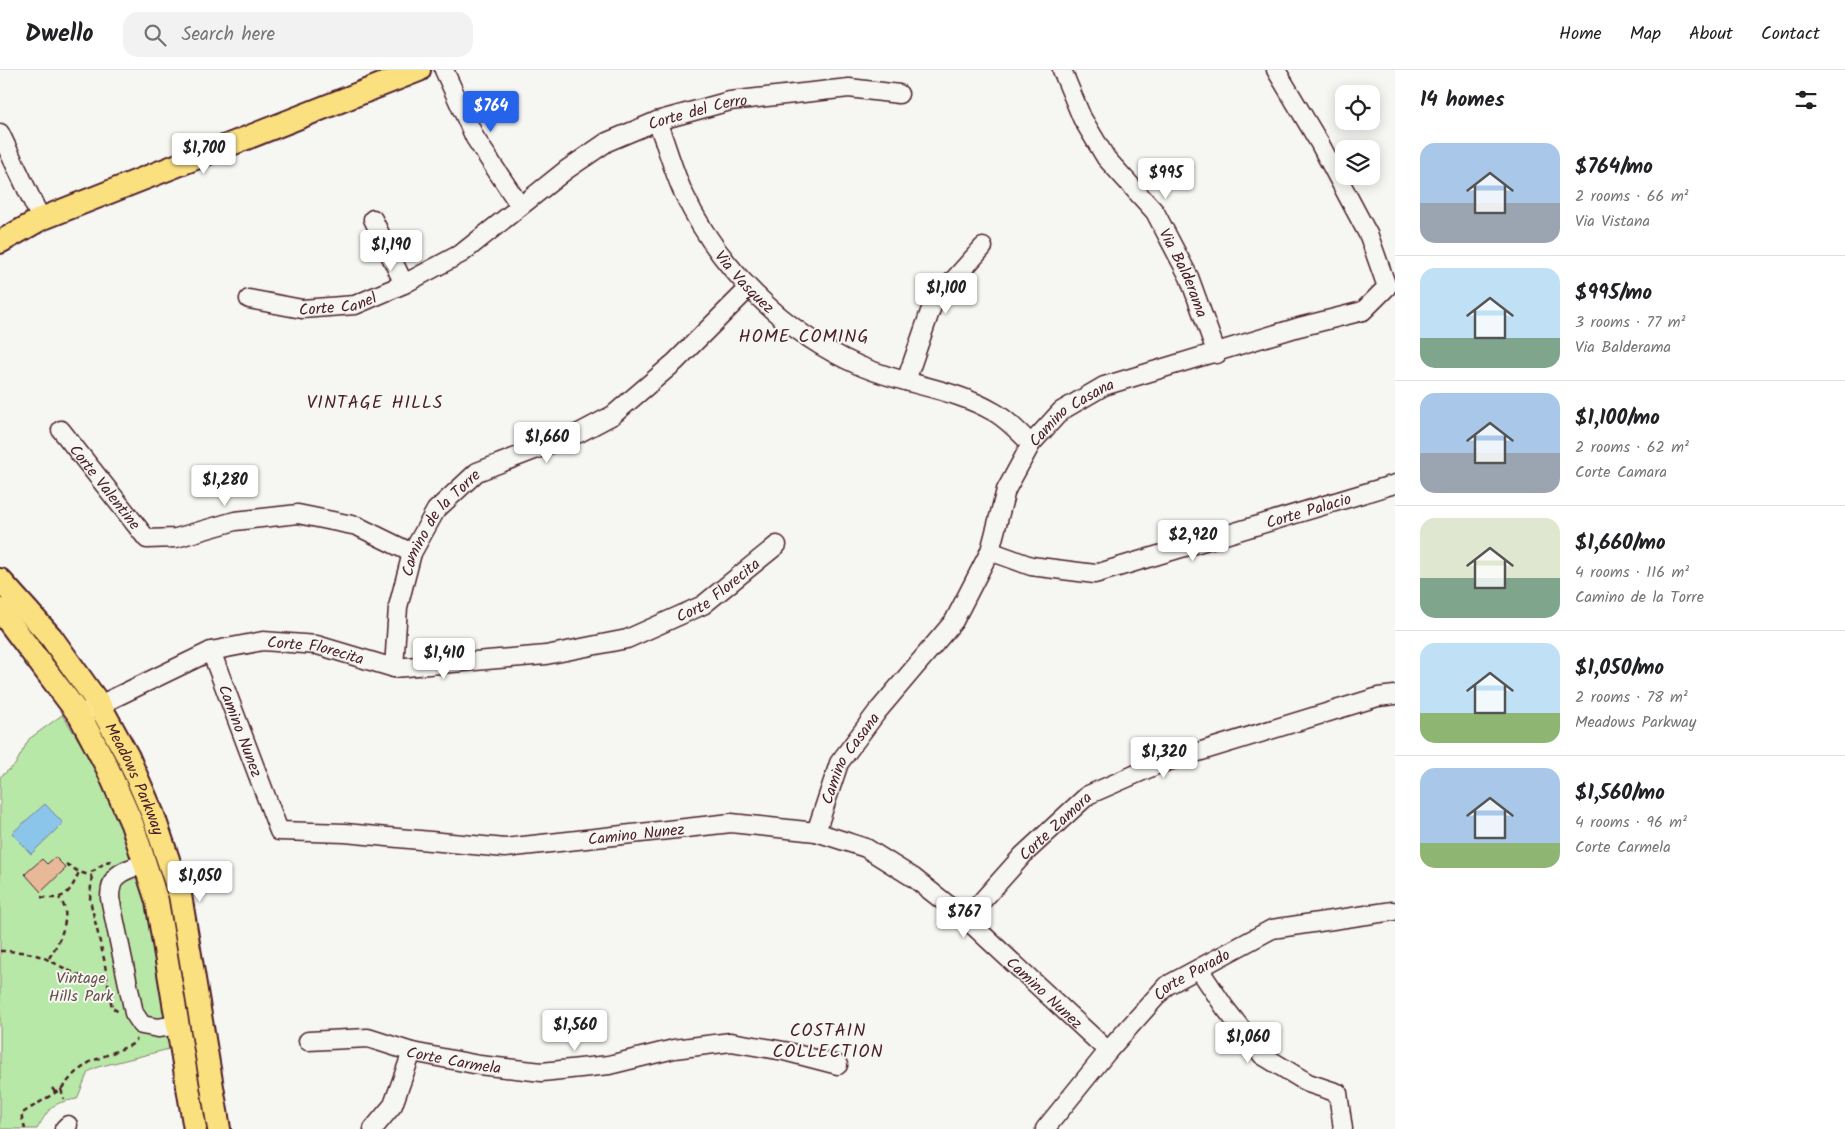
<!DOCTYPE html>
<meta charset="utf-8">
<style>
body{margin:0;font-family:Kalam,sans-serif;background:#f2f2f2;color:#202124;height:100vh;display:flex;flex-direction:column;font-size:19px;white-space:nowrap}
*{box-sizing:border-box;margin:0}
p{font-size:16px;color:#757577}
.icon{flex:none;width:28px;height:28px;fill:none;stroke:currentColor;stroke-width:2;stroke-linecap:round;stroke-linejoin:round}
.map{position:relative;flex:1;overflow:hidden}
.details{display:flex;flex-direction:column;background:#fff;width:450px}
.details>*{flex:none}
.controls{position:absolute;left:1335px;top:15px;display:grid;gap:10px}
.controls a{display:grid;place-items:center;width:45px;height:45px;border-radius:10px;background:#fff;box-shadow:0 2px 12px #0003;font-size:25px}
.price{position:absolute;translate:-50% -42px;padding:0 11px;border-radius:5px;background:#fff;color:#222;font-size:16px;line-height:32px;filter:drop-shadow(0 1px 2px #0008)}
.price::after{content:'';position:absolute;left:50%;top:30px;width:15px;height:11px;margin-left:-8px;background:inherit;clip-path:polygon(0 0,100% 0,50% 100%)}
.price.on{background:#2563eb;color:#fff}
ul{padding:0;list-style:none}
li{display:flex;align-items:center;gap:15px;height:125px;padding:0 25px}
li+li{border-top:1px solid #e0e0e0}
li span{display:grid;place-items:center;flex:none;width:140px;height:100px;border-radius:15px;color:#555}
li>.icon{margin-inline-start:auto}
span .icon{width:60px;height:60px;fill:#fffc;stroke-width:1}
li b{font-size:21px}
h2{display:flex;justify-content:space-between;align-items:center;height:60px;padding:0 25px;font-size:21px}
header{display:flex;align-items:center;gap:30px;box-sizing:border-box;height:70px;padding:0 25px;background:#fff;border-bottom:1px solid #e0e0e0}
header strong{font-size:24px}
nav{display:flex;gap:28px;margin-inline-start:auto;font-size:18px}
.search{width:350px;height:45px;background:#f2f2f2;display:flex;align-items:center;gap:12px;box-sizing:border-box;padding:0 18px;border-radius:15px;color:#757577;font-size:19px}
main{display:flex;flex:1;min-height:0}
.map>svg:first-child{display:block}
.green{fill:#b8e8a7;stroke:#818469}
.water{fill:#8bc5ea;stroke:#71839e}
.building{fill:#e8b999;stroke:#4a1f2b}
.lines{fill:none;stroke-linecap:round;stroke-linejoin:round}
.minor-casing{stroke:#4a1f2b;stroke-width:21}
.major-casing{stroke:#4a1f2b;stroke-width:26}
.path{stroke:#4a1f2b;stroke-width:2.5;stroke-dasharray:5 4;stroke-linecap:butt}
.minor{stroke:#f6f6f2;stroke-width:18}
.major{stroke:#fbe080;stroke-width:22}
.labels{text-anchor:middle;stroke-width:4;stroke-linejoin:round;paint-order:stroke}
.street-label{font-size:16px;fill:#4a1f2b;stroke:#f6f6f2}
.park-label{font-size:16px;fill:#66514a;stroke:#f6f6f2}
.neighbourhood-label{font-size:18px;letter-spacing:1px;fill:#4a1f2b;stroke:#f6f6f2}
</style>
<header>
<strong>Dwello</strong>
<div class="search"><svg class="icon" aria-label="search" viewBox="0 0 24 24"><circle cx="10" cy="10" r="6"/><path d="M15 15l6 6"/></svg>Search here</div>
<nav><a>Home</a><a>Map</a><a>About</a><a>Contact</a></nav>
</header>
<main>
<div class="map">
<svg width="1395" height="1059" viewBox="0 0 1395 1059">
<rect width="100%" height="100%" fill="#f6f6f2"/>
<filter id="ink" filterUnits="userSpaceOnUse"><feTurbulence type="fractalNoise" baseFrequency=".02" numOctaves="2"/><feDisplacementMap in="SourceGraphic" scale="10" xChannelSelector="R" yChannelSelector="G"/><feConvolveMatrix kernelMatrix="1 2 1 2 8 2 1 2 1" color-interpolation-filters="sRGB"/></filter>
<g filter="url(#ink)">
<path class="green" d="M62 645C135 748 152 857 173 978L98 997 88 1002 77 1029C51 1033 50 1037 37 1059H0V707L15 695 29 669Z"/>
<path class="water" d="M45 734 63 753 31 784 12 763Z"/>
<path class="building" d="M55 787 66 798 41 822 25 804 42 789 47 794Z"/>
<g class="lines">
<g class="minor-casing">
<g id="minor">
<path d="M444 0 475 68 520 136"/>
<path id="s1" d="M1062 0 1082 48 1106 88 1155 142 1189 207 1217 284"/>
<path id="s2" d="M657 51C666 74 673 100 683 122 717 196 783 262 858 295 902 315 951 317 994 342 1007 349 1020 363 1031 374"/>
<path d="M0 63 41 149"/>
<path d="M373 149 404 214"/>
<path id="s3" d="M249 229 302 239 355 235 404 214 462 183 566 100 607 72 657 51 730 31 849 18 899 24"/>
<path d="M906 311 933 233 983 177"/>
<path id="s4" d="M61 360 147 469 176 468 235 451 298 444 357 456 412 483"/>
<path id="s5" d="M990 481 1031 496 1095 504 1395 414"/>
<path id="s6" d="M211 581 279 761 345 763 505 778 731 753 816 762 866 778 914 808 966 849 1108 981"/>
<path id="s7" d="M394 598 398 537 412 483 436 440 477 402 579 363 613 345 675 292 748 219"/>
<path id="s8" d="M89 640 211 581 263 571 317 575 394 598 546 585 627 569 703 535 777 475"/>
<path id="s9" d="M816 762 839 693 877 642 954 551 990 481 1006 420 1031 374 1061 341 1104 316 1299 257 1363 241 1387 217 1369 166 1320 74 1276 0"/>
<path d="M146 793C124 801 110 802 110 828L134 943 142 955 158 958 178 955"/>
<path id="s10" d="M966 849 1023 785 1088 725 1159 694 1378 627 1395 625"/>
<path d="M1199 899 1225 938 1262 985 1308 1013 1338 1023 1343 1059"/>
<path id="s11" d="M308 971 368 968 412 982 479 995 542 1002 609 995 674 979 731 972 784 981 838 995"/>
<path d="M64 1059 68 1055"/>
<path d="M373 1059 393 1035 412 982"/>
<path id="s12" d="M1045 1059 1108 981 1166 916 1272 859 1393 841"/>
</g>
</g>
<g class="major-casing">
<g id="major">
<path d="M0 172 41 149 419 0"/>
<path id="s13" d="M0 510 51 567 99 634 128 687 153 745 180 825 219 1059"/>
<path d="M0 540 80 646 107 697 132 754 157 831 195 1059"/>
</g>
</g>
<path class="path" d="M111 791 106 792 92 802 90 830 104 889 112 938 119 942
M66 794 79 802 92 806
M41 827C65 831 70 823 79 802
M0 881C14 881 29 882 42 887 63 896 84 913 107 909
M49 888C59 873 74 844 59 828
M52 1018 55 1022
M61 1019 64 1029
M25 1059 21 1044 61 1019 75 1003 90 992 131 975 137 969"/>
<use href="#minor" class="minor"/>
<use href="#major" class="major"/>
</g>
</g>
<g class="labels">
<g class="street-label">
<text dy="6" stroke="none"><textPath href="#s3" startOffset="505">Corte del Cerro</textPath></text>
<text dy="6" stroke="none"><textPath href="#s1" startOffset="239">Via Balderama</textPath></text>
<text dy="6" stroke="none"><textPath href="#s2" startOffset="185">Via Vasquez</textPath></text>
<text dy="6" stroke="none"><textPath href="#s3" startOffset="90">Corte Canel</textPath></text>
<text dy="6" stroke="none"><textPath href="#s9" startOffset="502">Camino Casana</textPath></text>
<text dy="6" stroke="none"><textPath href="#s4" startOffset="72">Corte Valentine</textPath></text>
<text dy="6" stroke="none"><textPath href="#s5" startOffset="331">Corte Palacio</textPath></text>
<text dy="6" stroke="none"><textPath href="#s7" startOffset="158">Camino de la Torre</textPath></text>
<text dy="6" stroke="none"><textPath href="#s8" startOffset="662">Corte Florecita</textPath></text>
<text dy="6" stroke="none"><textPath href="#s8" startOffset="242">Corte Florecita</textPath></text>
<text dy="6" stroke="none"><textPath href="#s6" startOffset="85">Camino Nunez</textPath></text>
<text dy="6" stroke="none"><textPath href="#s9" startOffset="82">Camino Casana</textPath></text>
<text dy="6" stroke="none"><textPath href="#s13" startOffset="242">Meadows Parkway</textPath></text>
<text dy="6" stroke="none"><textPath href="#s10" startOffset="129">Corte Zamora</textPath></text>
<text dy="6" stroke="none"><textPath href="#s6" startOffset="551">Camino Nunez</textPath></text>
<text dy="6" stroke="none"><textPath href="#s12" startOffset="215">Corte Parado</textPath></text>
<text dy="6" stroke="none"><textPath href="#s6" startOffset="1015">Camino Nunez</textPath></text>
<text dy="6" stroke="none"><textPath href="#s11" startOffset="149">Corte Carmela</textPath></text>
</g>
<g class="park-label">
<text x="81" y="913">Vintage<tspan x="81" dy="18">Hills Park</tspan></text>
</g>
<g class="neighbourhood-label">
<text x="804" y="272">HOME COMING</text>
<text x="375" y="338">VINTAGE HILLS</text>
<text x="828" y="966">COSTAIN<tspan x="828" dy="21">COLLECTION</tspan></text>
</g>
</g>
</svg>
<div class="controls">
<a><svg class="icon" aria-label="locate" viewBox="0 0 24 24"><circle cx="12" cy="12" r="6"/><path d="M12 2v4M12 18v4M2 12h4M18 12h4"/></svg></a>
<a><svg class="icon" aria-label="layers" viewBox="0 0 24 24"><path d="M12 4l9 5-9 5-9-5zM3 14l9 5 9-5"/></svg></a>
</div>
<b class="price on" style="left:491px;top:63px">$764</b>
<b class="price" style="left:204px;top:105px">$1,700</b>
<b class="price" style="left:1166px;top:130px">$995</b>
<b class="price" style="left:391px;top:202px">$1,190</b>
<b class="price" style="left:946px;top:245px">$1,100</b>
<b class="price" style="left:547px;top:394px">$1,660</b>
<b class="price" style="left:225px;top:437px">$1,280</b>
<b class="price" style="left:1193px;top:492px">$2,920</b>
<b class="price" style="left:444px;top:610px">$1,410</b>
<b class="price" style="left:1164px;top:709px">$1,320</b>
<b class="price" style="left:200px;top:833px">$1,050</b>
<b class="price" style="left:964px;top:869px">$767</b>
<b class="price" style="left:575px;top:982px">$1,560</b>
<b class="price" style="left:1248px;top:994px">$1,060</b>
</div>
<section class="details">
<h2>14 homes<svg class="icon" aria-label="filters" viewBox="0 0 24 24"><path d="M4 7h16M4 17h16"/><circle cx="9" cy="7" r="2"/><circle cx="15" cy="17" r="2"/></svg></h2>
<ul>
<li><span style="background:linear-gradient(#a9c7e8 60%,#9aa5b1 0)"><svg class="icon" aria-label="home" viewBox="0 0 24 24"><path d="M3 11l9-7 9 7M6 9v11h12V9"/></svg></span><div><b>$764/mo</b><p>2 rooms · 66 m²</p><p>Via Vistana</p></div></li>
<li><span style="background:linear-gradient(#bfe0f5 70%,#7fa58c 0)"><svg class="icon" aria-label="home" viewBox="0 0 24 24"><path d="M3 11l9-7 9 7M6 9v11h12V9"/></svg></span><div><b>$995/mo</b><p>3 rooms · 77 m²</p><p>Via Balderama</p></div></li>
<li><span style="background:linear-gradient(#a9c7e8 60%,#9aa5b1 0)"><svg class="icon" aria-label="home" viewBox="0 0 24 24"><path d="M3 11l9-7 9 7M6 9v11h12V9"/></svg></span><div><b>$1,100/mo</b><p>2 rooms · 62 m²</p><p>Corte Camara</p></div></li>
<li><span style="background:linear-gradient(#dfe7d0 60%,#7fa58c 0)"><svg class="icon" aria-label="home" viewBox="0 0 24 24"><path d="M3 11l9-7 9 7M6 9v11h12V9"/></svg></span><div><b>$1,660/mo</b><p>4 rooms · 116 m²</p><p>Camino de la Torre</p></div></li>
<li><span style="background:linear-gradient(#bfe0f5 70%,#8fb573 0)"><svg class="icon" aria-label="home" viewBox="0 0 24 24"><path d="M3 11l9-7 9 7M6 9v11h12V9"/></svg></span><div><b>$1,050/mo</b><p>2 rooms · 78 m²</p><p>Meadows Parkway</p></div></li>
<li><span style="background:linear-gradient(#a9c7e8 75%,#8fb573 0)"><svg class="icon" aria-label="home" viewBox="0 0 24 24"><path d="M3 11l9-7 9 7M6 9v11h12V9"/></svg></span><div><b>$1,560/mo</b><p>4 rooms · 96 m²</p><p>Corte Carmela</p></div></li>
</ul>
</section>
</main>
